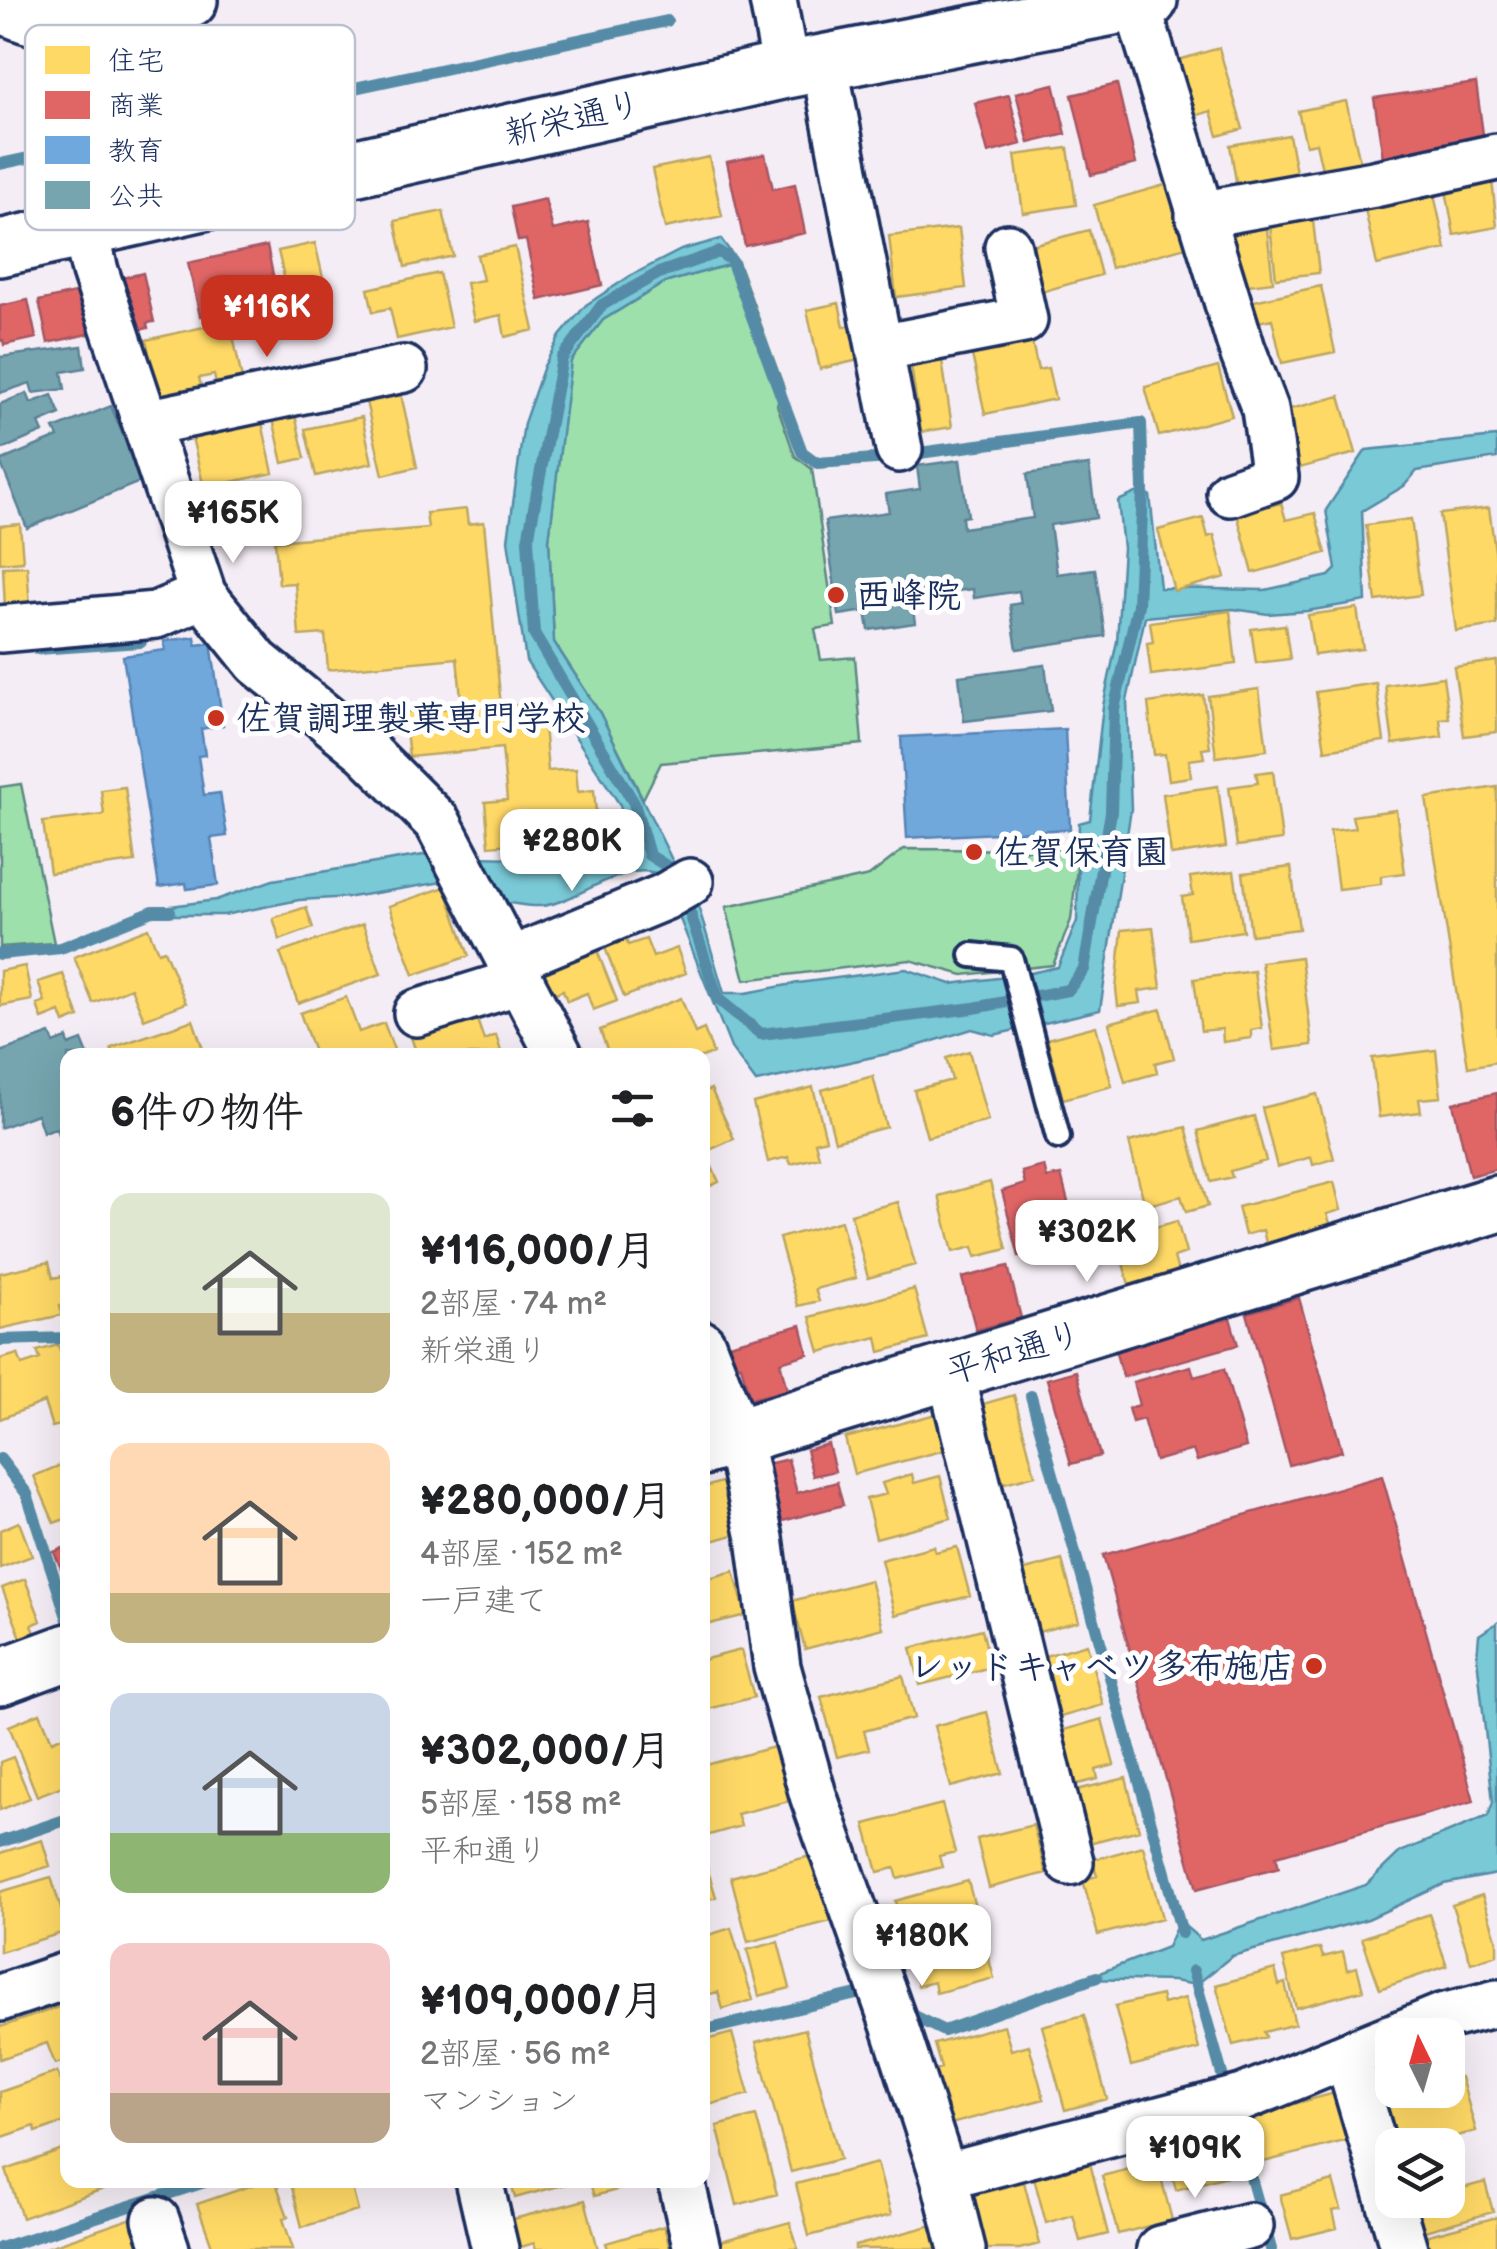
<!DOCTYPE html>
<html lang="ja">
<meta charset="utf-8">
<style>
body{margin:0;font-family:"Balsamiq Sans","Klee One",sans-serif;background:#f6f6f6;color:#202124;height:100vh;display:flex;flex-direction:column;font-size:38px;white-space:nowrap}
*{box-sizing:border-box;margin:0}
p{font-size:32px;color:#757577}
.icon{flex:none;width:55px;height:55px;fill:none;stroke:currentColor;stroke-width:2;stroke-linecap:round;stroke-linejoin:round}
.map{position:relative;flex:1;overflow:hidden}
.sheet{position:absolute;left:60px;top:1048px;width:650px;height:1140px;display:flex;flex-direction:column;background:#fff;border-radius:20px;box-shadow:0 10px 40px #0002}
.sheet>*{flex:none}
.needle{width:65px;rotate:355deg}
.fabs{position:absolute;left:1375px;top:2018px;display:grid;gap:20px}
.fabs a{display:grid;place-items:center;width:90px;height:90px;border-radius:20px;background:#fff;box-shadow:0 10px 40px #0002;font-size:50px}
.price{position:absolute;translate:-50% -85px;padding:0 22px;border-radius:20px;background:#fff;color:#222;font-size:32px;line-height:65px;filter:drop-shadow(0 2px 5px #0008)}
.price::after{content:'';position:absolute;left:50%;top:60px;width:30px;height:22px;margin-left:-15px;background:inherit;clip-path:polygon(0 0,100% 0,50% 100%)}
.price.current{background:#c8321e;color:#fff}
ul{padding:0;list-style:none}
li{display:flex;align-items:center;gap:30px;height:250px;padding:0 50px}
li span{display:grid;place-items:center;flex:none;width:280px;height:200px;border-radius:20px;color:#555}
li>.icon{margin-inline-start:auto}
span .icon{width:120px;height:120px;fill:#fffc;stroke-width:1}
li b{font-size:42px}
h2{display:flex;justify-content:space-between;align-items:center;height:120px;padding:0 50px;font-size:42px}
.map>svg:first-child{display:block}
.green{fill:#9ee0ab;stroke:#5c8884;stroke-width:2.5}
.water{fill:#7ac9d6;stroke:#548ba6;stroke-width:2.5}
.homes{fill:#ffd966;stroke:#bba664;stroke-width:2.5}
.shops{fill:#e06666;stroke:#a55664;stroke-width:2.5}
.schools{fill:#6fa8dc;stroke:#5684b6;stroke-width:2.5}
.public{fill:#76a5af;stroke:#5b8297;stroke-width:2.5}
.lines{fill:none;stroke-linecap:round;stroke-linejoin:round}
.stream{stroke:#548ba6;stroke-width:12}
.lane-casing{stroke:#1b2f5e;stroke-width:30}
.street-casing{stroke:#1b2f5e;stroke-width:52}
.secondary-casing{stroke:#1b2f5e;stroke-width:62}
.lane{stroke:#fff;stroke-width:22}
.street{stroke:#fff;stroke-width:45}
.secondary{stroke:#fff;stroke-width:55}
.poi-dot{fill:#c8321e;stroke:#fff;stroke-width:4}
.labels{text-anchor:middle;stroke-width:10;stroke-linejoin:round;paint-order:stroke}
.street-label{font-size:35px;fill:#1b2f5e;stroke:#fff}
.poi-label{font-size:35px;font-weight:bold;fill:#1b2f5e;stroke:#fff;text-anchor:start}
.key{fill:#fff;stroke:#bbc1cf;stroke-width:2.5}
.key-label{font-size:28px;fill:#1b2f5e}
</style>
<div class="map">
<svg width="1497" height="2249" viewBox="0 0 1497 2249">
<rect width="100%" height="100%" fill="#f5edf5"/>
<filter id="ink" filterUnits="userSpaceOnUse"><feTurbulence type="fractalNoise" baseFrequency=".01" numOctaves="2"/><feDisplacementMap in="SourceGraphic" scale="20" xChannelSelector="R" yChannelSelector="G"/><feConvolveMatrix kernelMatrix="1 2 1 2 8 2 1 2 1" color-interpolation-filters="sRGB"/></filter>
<g filter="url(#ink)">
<path class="green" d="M738 262 784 388 777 405 795 456 812 469 835 626 815 629 821 660 855 657 862 744 661 763 643 799 600 713 554 642 549 540 570 362 603 320 664 283Z
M21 784 54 943 0 947V787Z
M904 849 1079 850 1071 920 1053 965 963 975 910 960 745 980 726 907 869 876Z"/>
<path class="water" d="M721 239 738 262 664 283 603 320 571 361 549 540 554 642 600 713 676 868 664 876C624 857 581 901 542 906 529 907 514 903 501 902L477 857 516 858 553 870 616 850 626 831 620 805 526 661 508 540 524 423 544 366 560 336 586 305 630 276 681 250Z
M1497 437V458L1417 471 1404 486 1362 511 1366 601 1307 611 1268 614 1233 609 1145 617 1127 701 1131 809 1100 1010 994 1035 972 1029 901 1051 756 1082 731 1048 678 914 697 902 724 993H746L798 983 906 969 951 984 1021 975 1058 967 1077 921 1079 823 1090 820 1103 706 1117 641 1123 548 1118 501 1138 492 1150 495 1160 588 1265 590 1329 576 1336 569 1326 510 1366 450Z
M442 852 455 880 351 897 299 900 224 915H151L156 908 216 900 273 880Z
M1497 1623V1874L1444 1884 1368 1919 1232 1956 1196 1985 1173 1981 1084 1979 1167 1947 1179 1921 1201 1940 1366 1885 1400 1852 1488 1816 1493 1802 1477 1657 1479 1635Z"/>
<path class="homes" d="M1219 48 1243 129 1218 136 1211 111 1185 119 1168 63Z
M1346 101 1362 170 1324 178 1316 143 1306 145 1298 111Z
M1289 135 1298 183 1238 193 1230 145Z
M1068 148 1076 205 1023 213 1015 155Z
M709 157 722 216 665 228 652 169Z
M1492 180 1497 227 1454 235 1446 190Z
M1168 184 1186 247 1111 268 1094 205Z
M1433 190 1446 249 1377 265 1364 205Z
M443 211 453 256 405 267 395 221Z
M1312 212 1319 273 1276 278 1269 217Z
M1266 221 1273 282 1240 286 1236 250 1226 252 1223 226Z
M959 228 966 288 896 297 889 236Z
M1089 230 1101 275 1041 292 1028 246Z
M315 243 325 286 288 294 278 251Z
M515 247 534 330 505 337 501 315 474 321 466 283 483 280 477 255Z
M439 273 451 327 397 339 390 308 373 312 368 289Z
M1321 286 1335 352 1282 363 1272 319 1249 324 1245 303Z
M839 303 844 327 855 324 863 359 820 369 807 310Z
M230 321 243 384 217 390 214 375 199 378 203 393 160 402 146 340Z
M1032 342 1038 370 1048 368 1055 399 985 414 972 355Z
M942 360 952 427 921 432 911 365Z
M1218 367 1232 416 1159 436 1145 387Z
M399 385 417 467 383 475 364 393Z
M1340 396 1356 453 1299 468 1283 411Z
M293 406 305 458 283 463 271 410Z
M362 417 372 463 316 476 305 429Z
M261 418 273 473 204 488 191 433Z
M1281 503 1286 520 1315 513 1326 553 1253 573 1237 514Z
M1489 508 1497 565V625L1456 631 1440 514Z
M466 509 468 524 484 522 501 707 542 703 548 771 576 769 578 792 594 790 598 837 489 846 485 802 507 800 502 748 409 757 404 712 462 707 457 658 328 670 325 634 299 636 295 583 279 584 275 541 428 528 426 513Z
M1203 518 1208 537 1214 535 1225 577 1174 591 1158 530Z
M1411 519 1421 595 1376 601 1366 525Z
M20 524 23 561 0 563V526Z
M27 566 30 607 5 609 3 567Z
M1357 608 1363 649 1314 655 1308 615Z
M1230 611 1236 664 1151 675 1147 643 1153 642 1150 622Z
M1285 625 1290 659 1256 663 1251 629Z
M1497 661V732L1464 736 1454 667Z
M1443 677 1449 718 1440 719 1442 737 1393 744 1385 685Z
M1376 683 1384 741 1325 750 1316 692Z
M1259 689 1267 750 1216 757 1208 696Z
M1203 695 1210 748 1202 749 1204 758 1189 760 1191 777 1169 780 1165 754 1154 755 1148 703Z
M1273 771 1282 840 1237 846 1229 787 1258 783 1256 773Z
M1218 786 1226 847 1171 855 1163 794Z
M125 787 135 862 50 873 43 822 104 815 101 790Z
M1497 787V1062L1468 1067 1426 798Z
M1396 810 1405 873 1381 876V884L1338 889 1330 831 1355 828 1352 816Z
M1291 867 1299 929 1251 935 1243 873Z
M1234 871 1243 931 1188 939 1182 897 1193 895 1190 877Z
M445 887 469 956 414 975 389 906Z
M306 907 313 928 280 940 273 918Z
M363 924 381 974 298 1003 280 953Z
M1153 927 1161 988 1139 991 1141 1003 1118 1006 1116 989 1122 930Z
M148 928 158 952 164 950 186 1003 144 1019 131 988 93 1003 74 957Z
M625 937 628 945 646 939 653 957 677 948 686 973 624 997 604 945Z
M596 948 617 1001 593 1010 587 993 567 1001 563 990 549 996 539 970Z
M1301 957 1312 1045 1274 1050 1261 962Z
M25 966 32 1000 0 1006V971Z
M1254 971 1262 1028 1251 1030V1038L1223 1042 1222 1029 1201 1031 1194 979Z
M63 974 79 1017 64 1023 60 1012 42 1019 37 1005 45 1002 38 982Z
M346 997 359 1032 384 1023 396 1055H315L300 1013Z
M681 998 695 1033 704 1029 713 1053 702 1057 609 1055 600 1030Z
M473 1008 484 1040 496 1035 502 1055H417L409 1031Z
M1161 1009 1174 1058 1155 1063 1157 1073 1125 1082 1109 1023Z
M193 1020 205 1055H113L111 1048Z
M1096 1026 1112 1086 1063 1099 1047 1039Z
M1436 1050 1441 1097 1419 1099 1421 1112 1379 1117 1372 1058Z
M969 1051 988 1121 927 1137 914 1090 952 1080 946 1058Z
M873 1076 886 1127 835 1141 822 1090Z
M813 1087 826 1139 815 1142 819 1157 791 1164 788 1157 768 1162 753 1103Z
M711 1089 734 1139 705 1152 719 1182 702 1190V1093Z
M1317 1094 1334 1159 1313 1165 1311 1157 1277 1167 1262 1108Z
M1254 1116 1266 1161 1230 1171 1232 1177 1211 1182 1198 1131Z
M1186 1127 1208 1206 1186 1212 1181 1196 1145 1206 1129 1142Z
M990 1182 1007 1249 976 1257 973 1247 953 1252 939 1196Z
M1334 1182 1341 1210 1327 1214 1331 1226 1266 1243 1263 1230 1245 1235 1238 1207Z
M898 1202 915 1265 868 1278 851 1214Z
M841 1221 856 1278 815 1289 819 1301 798 1306 779 1238Z
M1177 1221 1186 1253 1174 1257 1178 1272 1129 1285 1116 1238Z
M49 1262 53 1278 63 1276 68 1296V1305L60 1306 62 1315 0 1329V1273Z
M914 1289 928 1339 880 1352 877 1337 820 1352 810 1317Z
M58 1345 61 1353 68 1351V1423L52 1427 44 1402 0 1419V1359L18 1354 22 1365 40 1359 37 1351Z
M1014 1395 1035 1475 997 1485 976 1406Z
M936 1414 945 1450 854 1474 845 1438Z
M68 1462V1518L54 1523 34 1476Z
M912 1474 914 1483 940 1476 951 1518 876 1538 866 1499 886 1494 882 1483Z
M724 1481 740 1533 702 1544V1488Z
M19 1522 32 1556 0 1568V1530Z
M934 1546 935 1552 957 1547 970 1596 895 1615 881 1560Z
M1062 1560 1079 1621 1035 1633 1018 1572Z
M734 1571 746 1615 702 1626V1580Z
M25 1579 41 1621 32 1625 35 1633 21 1638 2 1588Z
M870 1580 883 1628 805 1649 792 1601Z
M982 1629 991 1667 920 1685 911 1648Z
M1087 1644 1103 1705 1057 1718 1041 1657Z
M741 1650 754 1697 705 1710 702 1660Z
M903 1676 914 1718 864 1731 869 1749 837 1757 821 1697Z
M987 1712 1003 1773 951 1787 934 1726Z
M40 1713 52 1741 68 1734V1784L37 1796 9 1726Z
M1102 1719 1114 1765 1096 1770 1098 1779 1074 1785 1060 1731Z
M778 1746 793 1800 737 1814 741 1826 706 1836 702 1823V1766Z
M13 1757 30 1798 0 1810V1762Z
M1126 1778 1139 1830 1089 1843 1087 1833 1079 1835 1068 1792Z
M942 1804 955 1852 939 1856 942 1867 898 1879 895 1868 878 1872 865 1824Z
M1033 1825 1046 1873 989 1888 977 1839Z
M42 1840 50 1866 0 1882V1853Z
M1143 1846 1162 1918 1098 1935 1083 1880 1097 1876 1092 1860Z
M702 1851 716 1897 702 1901Z
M814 1855 831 1921 748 1942 731 1877Z
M51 1877 68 1931 0 1952V1892Z
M968 1881 994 1978 936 1993 934 1982 918 1986 895 1901Z
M1482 1895 1497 1941V1955L1471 1963 1452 1905Z
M1429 1914 1447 1966 1380 1989 1362 1938Z
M731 1928 753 2000 723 2009 718 1992 702 1996V1937Z
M778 1942 790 1988 759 1996 747 1950Z
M1320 1948 1323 1957 1343 1952 1347 1970 1357 1967 1363 1990 1296 2008 1283 1958Z
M1275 1969 1279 1985 1285 1983 1295 2024 1264 2032 1266 2037 1233 2045 1216 1985Z
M1161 1995 1163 2004 1185 1998 1199 2049 1131 2066 1115 2006Z
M67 2004 68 2060 55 2064 47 2043 0 2059V2024L1 2027Z
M1084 2015 1107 2099 1065 2110 1042 2026Z
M1004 2025 1011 2050 1029 2045 1044 2099 947 2125 933 2070 941 2068 934 2044Z
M805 2029 840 2159 791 2172 756 2042Z
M732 2033 749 2094 705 2106 702 2041Z
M57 2072 68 2100V2121L36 2132 35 2126 0 2138V2092Z
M1461 2077 1476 2131 1425 2145H1394L1380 2092 1392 2088 1448 2090V2081Z
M1335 2093 1348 2140 1264 2162 1252 2115Z
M756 2116 777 2194 737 2205 717 2126Z
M1221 2125 1234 2174 1176 2190 1163 2140Z
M68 2148V2180L123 2182 22 2218 6 2170Z
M1089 2159 1108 2234 1080 2241 1073 2215 1046 2223 1033 2174Z
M1157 2162 1172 2220 1118 2234 1102 2176Z
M877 2163 891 2215 809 2236 796 2184Z
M258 2180H275L288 2217 283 2219 293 2249H213L197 2204 259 2183Z
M290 2180H350L358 2211 302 2227Z
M510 2180H577V2181L515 2198Z
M589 2180H655L594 2196Z
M1333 2181 1341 2209 1333 2211 1337 2228 1292 2239 1280 2195Z
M1024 2182 1040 2244 1019 2249H984L970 2196Z
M1485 2182 1493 2212 1421 2232 1413 2201 1448 2200V2192Z
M585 2200 598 2249H536L534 2243 518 2248 510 2220Z
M135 2217 146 2249H43Z
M1497 2217V2249H1424L1421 2237Z
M790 2222 798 2249H715L714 2243Z
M933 2225 939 2249H855V2246Z
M664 2226 670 2249H608L606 2243Z"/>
<path class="shops" d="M1476 83 1485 149 1384 164 1374 98Z
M1054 84 1066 134 1029 143 1016 93Z
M1117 84 1136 164 1091 175 1072 95Z
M1009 95 1021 144 988 153 975 103Z
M765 154 773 189 795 184 805 233 745 246 727 162Z
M545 199 553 230 588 222 602 285 539 300 526 240 518 241 511 207Z
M267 246 278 299 200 316 188 263Z
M143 273 154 322 147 323 148 328 130 332 118 279Z
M88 290 97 332 48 343 39 301Z
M28 300 36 338 4 345 3 340 0 341V306Z
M1497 1093V1169L1470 1176 1453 1103Z
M1044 1166 1047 1178 1061 1175 1078 1241 1019 1256 1002 1191 1025 1184 1022 1172Z
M1008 1266 1021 1318 976 1330 962 1278Z
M1299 1298 1342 1451 1289 1465 1247 1313Z
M1230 1318 1238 1345 1123 1377 1115 1350Z
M801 1325 808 1354 780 1362 787 1390 750 1399 741 1365 735 1366 729 1344Z
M1191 1366 1194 1377 1224 1369 1246 1447 1197 1461 1193 1450 1155 1461 1143 1419 1132 1422 1128 1408 1139 1405 1133 1382Z
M1076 1371 1100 1456 1071 1464 1047 1379Z
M828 1444 835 1471 813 1476 806 1450Z
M788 1459 797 1493 837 1482 843 1505 779 1522 763 1465Z
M1382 1476 1474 1801 1276 1856 1279 1867 1197 1889 1103 1555Z
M68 1546V1585L54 1552Z"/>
<path class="schools" d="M195 637 196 645 211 643 223 725 201 729 205 755 198 756 204 795 220 793 227 836 211 838 218 885 187 889 186 883 159 887 123 656 165 650 164 641Z
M1065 729 1070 829 907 838 901 737Z"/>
<path class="public" d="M82 346 85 368 62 372 65 389 33 393 30 383 0 393V357Z
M27 393 31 403 52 395 60 414 39 423 43 432 0 450V404Z
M111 406 142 481 27 528 0 461 58 437 54 429Z
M960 460 968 516 962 517 963 528 1033 518 1027 474 1089 465 1096 518 1050 525 1057 574 1095 569 1105 636 1017 649 1010 605 1021 603 1019 591 974 598 973 589 940 593V600L912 604 915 623 869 630 866 611 839 615 825 521 889 512 886 494 920 489 917 466Z
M1045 665 1051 711 964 721 959 676Z
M50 1034 54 1043 67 1038 69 1045 82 1040 88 1055H68V1134L59 1137 56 1128 43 1132 37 1114 0 1128V1052Z"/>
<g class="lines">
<path class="stream" d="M0 164 667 21
M719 252 731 260 802 452 817 463 875 459 1141 423 1143 489 1138 605 1114 709 1111 812 1084 969 1068 990 974 1008 761 1034 718 999 690 913 668 867 649 855 634 803 534 634 528 540 562 358 602 305 659 273Z
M37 649 141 642
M0 954 61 948 153 911H170
M0 1340 68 1338
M1031 1396 1182 1933
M0 1459 27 1494 68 1620
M0 1842 68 1819
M1193 1971 1271 2249
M901 2010 944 2031 1097 1977
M702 2031 865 1992 874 1997
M0 2248 211 2180"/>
<g class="lane-casing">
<path id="lane" d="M972 955 1011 959 1058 1137"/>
</g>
<g class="street-casing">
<path id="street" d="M773 0 786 70
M1136 2 1242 349 1265 409 1275 477 1230 493
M824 62 899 449
M1199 215 1374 184 1497 157
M85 230 95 271 203 595 257 662 366 751 438 823 559 1055
M880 348 1024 320 1008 247
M146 423 404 369
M0 629 156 615 203 595
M509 961 664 897 690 882
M417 1013 520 981
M702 1344 738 1436 760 1538 777 1667 813 1795 895 2027 944 2177 962 2249
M956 1369V1397L1070 1862
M0 1998 68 1975
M1398 2035 1442 2017 1497 2003
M1347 2055 1404 2249
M944 2177 1242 2098 1392 2037
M479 2180 495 2249
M681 2180 697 2249
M156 2220 166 2249
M1160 2249 1250 2226"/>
</g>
<g class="secondary-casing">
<path id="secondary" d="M0 2C63 40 122 14 189 0
M0 248 786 70 1149 0
M702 1447 1497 1204
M0 1677 68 1652"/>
</g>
<use href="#lane" class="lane"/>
<use href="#street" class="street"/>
<use href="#secondary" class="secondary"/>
</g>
</g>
<g class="poi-dot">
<circle cx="836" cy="595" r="10"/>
<circle cx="216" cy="718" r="10"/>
<circle cx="974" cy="852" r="10"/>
<circle cx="1314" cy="1666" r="10"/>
</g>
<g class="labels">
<g class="street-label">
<text transform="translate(573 118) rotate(-13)" y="12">新栄通り</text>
<text transform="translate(1014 1352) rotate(-17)" y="12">平和通り</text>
</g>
<g class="poi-label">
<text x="856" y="607">西峰院</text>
<text x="236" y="730">佐賀調理製菓専門学校</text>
<text x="994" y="864">佐賀保育園</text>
<text x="1294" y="1678" text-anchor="end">レッドキャベツ多布施店</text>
</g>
</g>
<rect x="25" y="25" width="330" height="205" rx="15" class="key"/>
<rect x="45" y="46" width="45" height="28" fill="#ffd966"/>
<rect x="45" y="91" width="45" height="28" fill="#e06666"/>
<rect x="45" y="136" width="45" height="28" fill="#6fa8dc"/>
<rect x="45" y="181" width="45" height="28" fill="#76a5af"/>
<g class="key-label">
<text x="108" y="70">住宅</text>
<text x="108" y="115">商業</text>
<text x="108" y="160">教育</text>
<text x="108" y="205">公共</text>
</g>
</svg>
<div class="fabs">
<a><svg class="needle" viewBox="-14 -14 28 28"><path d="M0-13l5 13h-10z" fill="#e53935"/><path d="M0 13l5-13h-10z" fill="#757577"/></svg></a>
<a><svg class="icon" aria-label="layers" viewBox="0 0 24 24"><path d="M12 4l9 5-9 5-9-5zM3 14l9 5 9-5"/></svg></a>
</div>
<b class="price current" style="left:267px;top:360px">¥116K</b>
<b class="price" style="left:233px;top:566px">¥165K</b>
<b class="price" style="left:572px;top:894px">¥280K</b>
<b class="price" style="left:1087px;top:1285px">¥302K</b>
<b class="price" style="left:922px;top:1989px">¥180K</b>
<b class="price" style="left:1195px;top:2201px">¥109K</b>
<section class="sheet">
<h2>6件の物件<svg class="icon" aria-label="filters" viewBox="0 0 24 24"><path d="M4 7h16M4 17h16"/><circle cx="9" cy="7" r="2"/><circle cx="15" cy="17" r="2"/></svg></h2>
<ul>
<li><span style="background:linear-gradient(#dfe7d0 60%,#c2b280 0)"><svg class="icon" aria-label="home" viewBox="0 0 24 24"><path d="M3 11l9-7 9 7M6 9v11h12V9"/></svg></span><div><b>¥116,000/月</b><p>2部屋 · 74 m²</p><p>新栄通り</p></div></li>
<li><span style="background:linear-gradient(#ffd9b3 75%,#c2b280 0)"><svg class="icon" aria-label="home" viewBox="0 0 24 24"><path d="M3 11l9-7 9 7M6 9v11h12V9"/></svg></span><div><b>¥280,000/月</b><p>4部屋 · 152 m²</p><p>一戸建て</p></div></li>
<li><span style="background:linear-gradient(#c9d6e8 70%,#8fb573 0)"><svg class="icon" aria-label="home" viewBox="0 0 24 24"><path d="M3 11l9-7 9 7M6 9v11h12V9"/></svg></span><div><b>¥302,000/月</b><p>5部屋 · 158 m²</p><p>平和通り</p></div></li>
<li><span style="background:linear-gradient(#f6c9c9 75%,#b9a48a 0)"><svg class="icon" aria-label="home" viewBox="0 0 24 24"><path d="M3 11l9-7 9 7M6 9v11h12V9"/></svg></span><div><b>¥109,000/月</b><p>2部屋 · 56 m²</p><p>マンション</p></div></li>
</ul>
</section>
</div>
